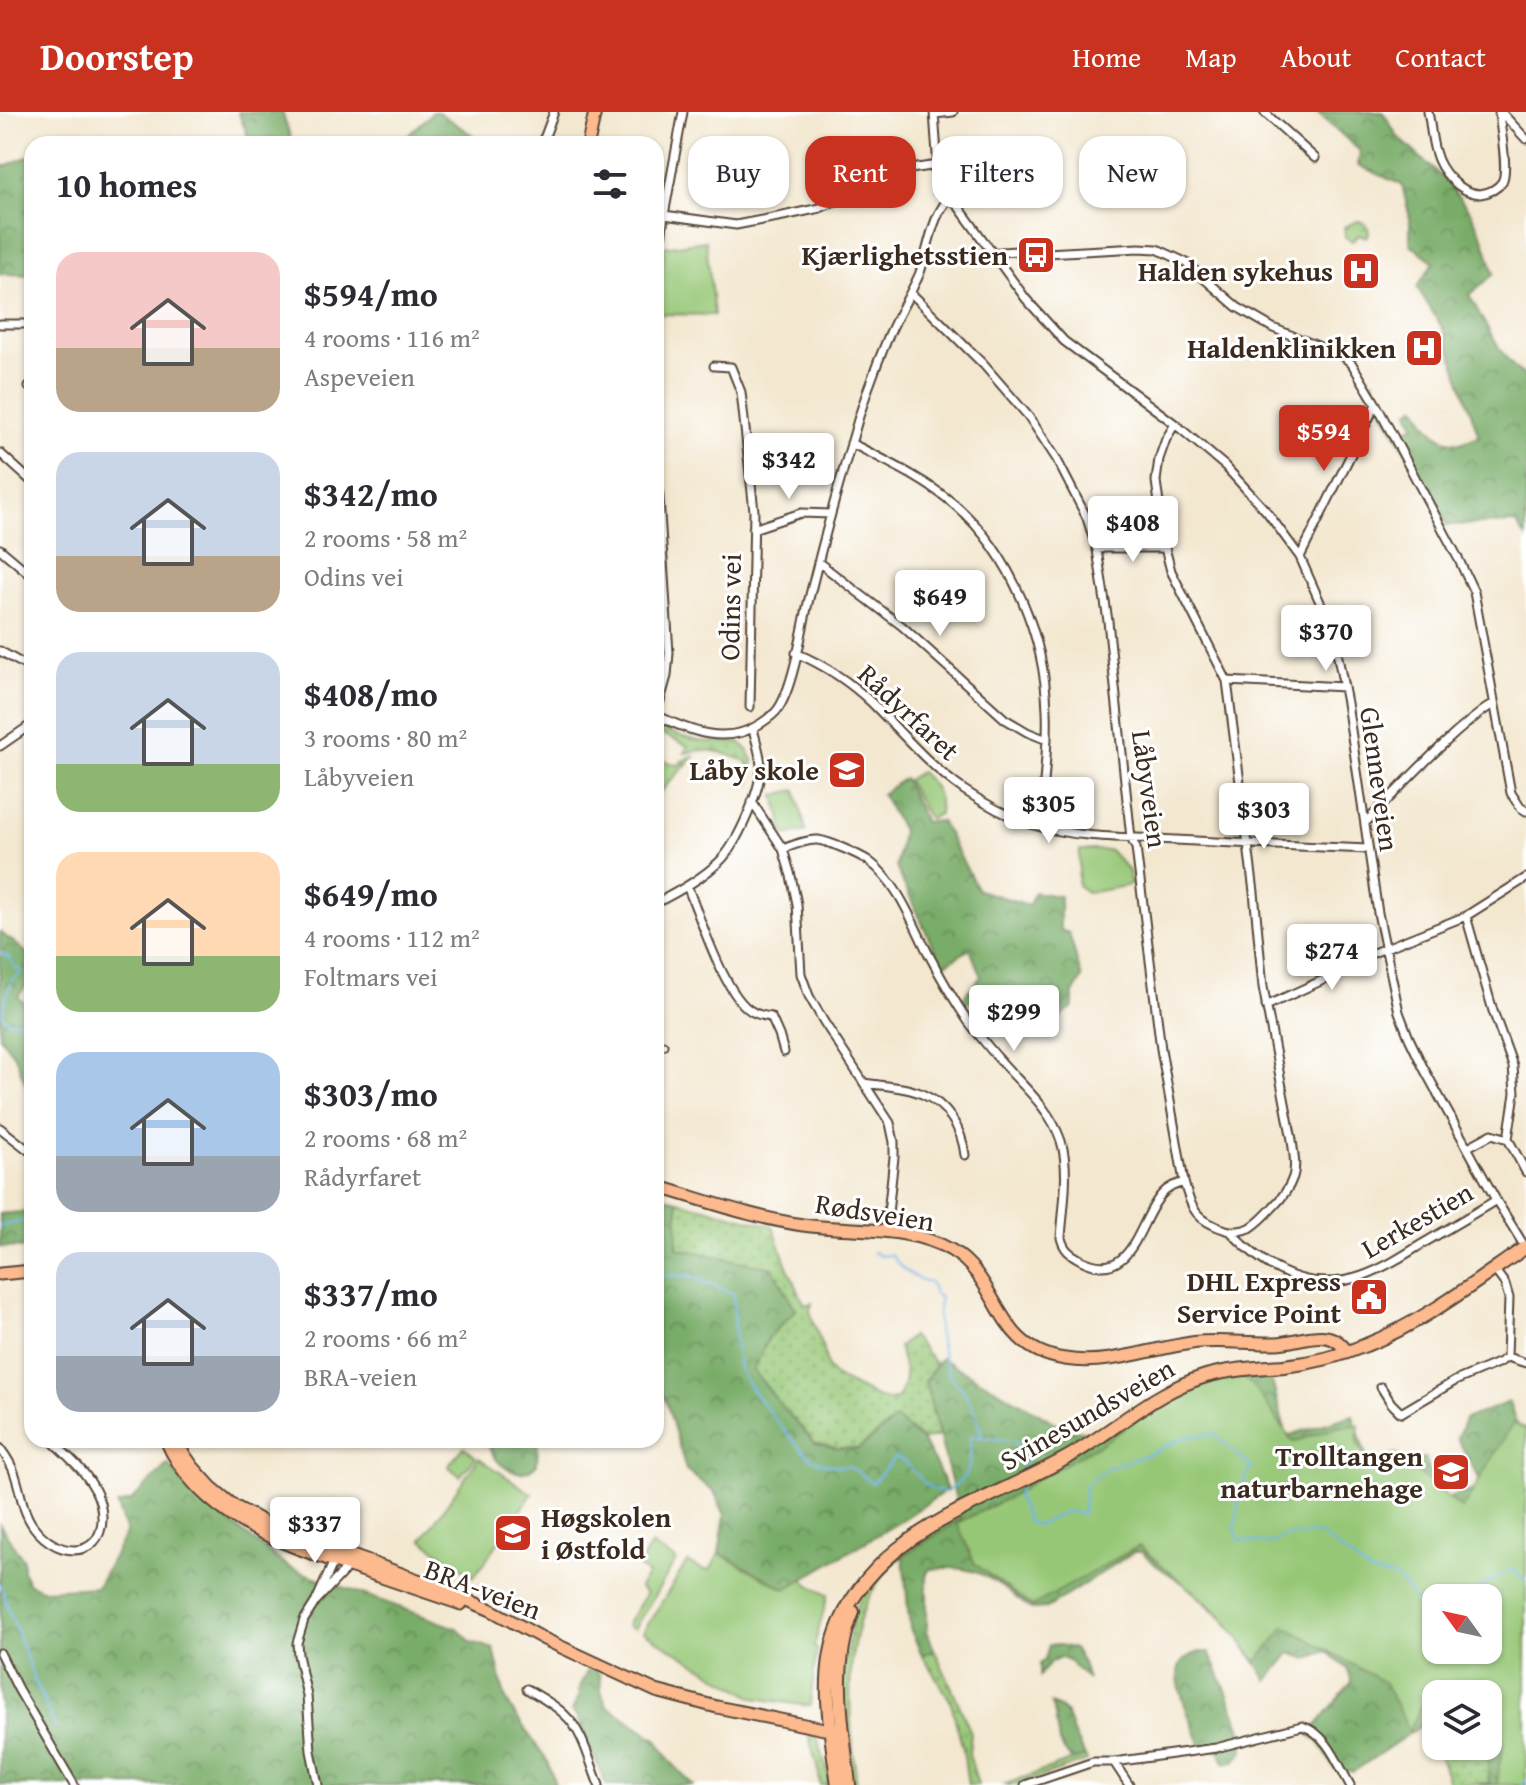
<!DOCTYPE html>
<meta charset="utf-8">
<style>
body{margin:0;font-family:"Gentium Book Plus",serif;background:#f2f2f3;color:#2b2b33;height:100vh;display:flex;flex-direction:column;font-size:30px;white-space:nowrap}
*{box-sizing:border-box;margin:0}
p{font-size:26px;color:#7c7c81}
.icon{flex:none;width:44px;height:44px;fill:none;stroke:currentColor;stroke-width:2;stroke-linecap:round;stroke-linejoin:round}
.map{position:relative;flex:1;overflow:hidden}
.panel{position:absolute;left:24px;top:24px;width:640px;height:1312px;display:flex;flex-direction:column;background:#fff;border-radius:24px;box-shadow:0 2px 6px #0004}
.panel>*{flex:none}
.guide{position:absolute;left:688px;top:24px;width:718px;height:72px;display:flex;gap:16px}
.needle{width:52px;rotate:303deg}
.buttons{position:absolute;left:1422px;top:1472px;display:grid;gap:16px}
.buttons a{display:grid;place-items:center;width:80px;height:80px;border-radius:16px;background:#fff;box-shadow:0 2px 6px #0004;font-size:40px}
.price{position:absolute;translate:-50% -68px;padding:0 18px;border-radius:8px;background:#fff;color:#222;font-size:26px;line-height:52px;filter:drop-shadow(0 2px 4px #0008)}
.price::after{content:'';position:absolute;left:50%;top:48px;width:24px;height:18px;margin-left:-12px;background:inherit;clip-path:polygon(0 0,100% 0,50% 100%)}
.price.selected{background:#c8321e;color:#fff}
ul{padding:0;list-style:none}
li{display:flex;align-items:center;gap:24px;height:200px;padding:0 32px}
li span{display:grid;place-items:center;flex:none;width:224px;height:160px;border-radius:24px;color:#555}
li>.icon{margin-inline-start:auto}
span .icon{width:96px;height:96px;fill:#fffc;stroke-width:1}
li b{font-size:34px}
h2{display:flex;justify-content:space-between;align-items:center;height:96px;padding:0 32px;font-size:34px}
.tag{padding:0 28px;border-radius:24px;background:#fff;box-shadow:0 2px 6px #0004;font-size:28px;line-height:72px}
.tag.selected{background:#c8321e;color:#fff}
header{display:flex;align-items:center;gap:48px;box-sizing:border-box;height:112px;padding:0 40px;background:#c8321e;color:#fff}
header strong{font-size:38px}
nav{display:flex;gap:44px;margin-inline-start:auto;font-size:28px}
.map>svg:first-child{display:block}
.grass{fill:url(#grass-dots);stroke:#68784a;stroke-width:2}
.forest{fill:url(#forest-crowns);stroke:#5a6b42;stroke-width:2;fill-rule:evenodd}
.park{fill:#96c776;stroke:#68784a;stroke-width:2;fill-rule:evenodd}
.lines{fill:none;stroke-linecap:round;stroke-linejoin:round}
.stream{stroke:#72b6e8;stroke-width:2}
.street-casing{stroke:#574639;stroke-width:11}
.primary-casing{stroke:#574639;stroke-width:15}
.highway-casing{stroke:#574639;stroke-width:16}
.street{stroke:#fff;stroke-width:7}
.primary{stroke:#fcba8e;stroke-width:11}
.highway{stroke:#fcba8e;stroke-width:12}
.labels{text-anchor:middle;stroke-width:6;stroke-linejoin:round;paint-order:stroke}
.poi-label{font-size:28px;font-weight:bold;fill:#3b2a1e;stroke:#fff;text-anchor:end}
.street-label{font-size:28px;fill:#3b2a1e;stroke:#fff}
</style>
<header>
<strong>Doorstep</strong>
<nav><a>Home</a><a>Map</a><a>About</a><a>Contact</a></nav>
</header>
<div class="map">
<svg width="1526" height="1673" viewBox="0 0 1526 1673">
<defs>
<pattern id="grass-dots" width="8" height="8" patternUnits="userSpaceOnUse" patternTransform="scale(2)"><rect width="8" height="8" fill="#96c776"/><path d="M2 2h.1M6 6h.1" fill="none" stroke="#7ca260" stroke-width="1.8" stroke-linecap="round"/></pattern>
<pattern id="forest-crowns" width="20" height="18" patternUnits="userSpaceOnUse" patternTransform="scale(2)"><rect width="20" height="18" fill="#78ac67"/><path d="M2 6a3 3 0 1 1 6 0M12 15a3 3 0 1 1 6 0" fill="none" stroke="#648c54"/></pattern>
</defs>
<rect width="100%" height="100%" fill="#fff"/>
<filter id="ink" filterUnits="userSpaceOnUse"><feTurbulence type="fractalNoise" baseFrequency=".0125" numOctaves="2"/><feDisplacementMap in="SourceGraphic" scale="16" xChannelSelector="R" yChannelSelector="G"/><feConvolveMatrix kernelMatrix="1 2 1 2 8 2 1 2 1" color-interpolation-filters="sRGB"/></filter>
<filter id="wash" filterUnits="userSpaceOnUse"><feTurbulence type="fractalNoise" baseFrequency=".006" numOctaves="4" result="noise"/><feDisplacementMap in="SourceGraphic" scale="32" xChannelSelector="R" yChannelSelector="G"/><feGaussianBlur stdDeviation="1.8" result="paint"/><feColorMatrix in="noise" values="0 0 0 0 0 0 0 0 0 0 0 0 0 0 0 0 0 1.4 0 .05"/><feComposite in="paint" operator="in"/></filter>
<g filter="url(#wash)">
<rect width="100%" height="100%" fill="#f3e7cf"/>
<path class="grass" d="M1358 109C1366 111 1368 112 1369 121L1366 125 1359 123 1352 129 1345 125 1344 115Z
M656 613 677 623 699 629 739 631 746 636 753 648 750 673 747 669 748 650C727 642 708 634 685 641L688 634 656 619Z
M657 638 660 639 658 645 678 654 682 649 685 650 684 648 695 643 656 685Z
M678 1089 773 1114 787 1154 805 1193 812 1191 810 1199 824 1240 828 1257 836 1265 876 1285 887 1288 897 1287C910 1265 905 1258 898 1235L912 1224 936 1252 925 1269 939 1324 922 1328 896 1307 858 1337 837 1336 815 1331 783 1296 753 1258 769 1225 795 1198 677 1136Z
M1014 1377C988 1392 962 1408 935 1424 922 1433 906 1440 894 1451 837 1505 849 1603 857 1673H851L842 1563 854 1502 860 1488 877 1462 916 1427Z
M934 1537 955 1583 971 1621 969 1642 978 1673H968L963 1637 950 1588 922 1543Z
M1430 1590 1436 1591V1634H1487L1489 1671 1450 1673 1433 1626 1420 1614Z
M808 1621 817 1625 828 1660 830 1673H820L819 1662Z
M1085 1644 1087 1649 1017 1673H1003Z"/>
<path class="forest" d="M238 0H282L293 32H251Z
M433 0H438L474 24 455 32H399Z
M1317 0H1383L1398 25 1446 69 1471 101 1484 128 1494 162 1469 183C1482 205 1504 253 1526 264V426L1516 411 1447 413 1368 272 1373 268 1400 321 1415 313 1409 299 1416 294C1426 311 1437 331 1460 331 1465 330 1473 326 1479 324L1443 217 1417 175 1434 150 1410 132V106L1402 73 1358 53 1360 39Z
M32 43V163L0 162V56Z
M904 666 925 710 941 709 978 778 1029 793 1034 780 1060 784V818L1069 821 1082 866 1073 882V895L1060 906 1040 917 1033 912 1017 906 1002 919 996 915 1009 898 990 873 965 893 962 886 981 865 970 837 942 854 896 755 902 718 882 682Z
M0 820C14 832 41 843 30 867 28 873 22 879 18 884L32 901V980L26 974 16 946 0 925Z
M656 1082 678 1089 677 1136 773 1156 796 1198 769 1225 753 1258 783 1296 815 1331 837 1336 858 1337 896 1307 922 1328 937 1355 947 1378 896 1412 786 1477 719 1441 725 1403 715 1381 686 1358 667 1292 656 1267Z
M32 1099V1136L0 1135V1102Z
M941 1246 1067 1317 1099 1321 1180 1284 1224 1268 1249 1263 1271 1266 1287 1324 1353 1303 1367 1347 1425 1346 1439 1389 1484 1375 1457 1326 1465 1307 1509 1290 1521 1325H1526V1673H1478L1489 1671 1487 1634H1488V1582H1436V1591L1430 1590 1420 1614 1353 1660 1334 1656 1319 1630 1307 1621 1316 1614 1352 1570 1347 1556 1326 1539 1307 1547 1291 1540 1268 1569 1236 1521 1221 1505 1184 1472 1157 1454 1142 1440H1134L1047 1496 1031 1497C994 1470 982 1451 930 1457L927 1461V1520L934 1537 922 1543 910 1516 903 1444 961 1407 925 1269ZM1436 1486H1488V1538H1436Z
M486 1328H538L537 1352C517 1373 492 1350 486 1328Z
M168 1352 187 1374 213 1398 290 1456 457 1516 471 1530 494 1537 505 1586 513 1600 547 1648 555 1673H0V1413L23 1447V1460L29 1472 44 1478 97 1475 126 1421 117 1393 131 1389Z
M1049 1533H1060L1074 1537 1083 1551 1088 1568 1070 1550 1060 1545 1050 1550 1040 1564V1552L1045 1548Z
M1198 1540H1209C1217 1557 1246 1620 1244 1636 1243 1643 1237 1646 1232 1651H1224L1220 1639 1201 1634C1195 1619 1173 1570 1179 1556 1182 1547 1190 1544 1198 1540Z
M590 1554 600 1563 601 1578 606 1593 656 1627 672 1651 693 1673H606L577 1605 572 1599 579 1584V1575Z
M1051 1592C1066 1597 1068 1604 1072 1618 1075 1627 1080 1635 1085 1644L1072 1649 1059 1631 1055 1603Z"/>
<path class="park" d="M706 129 714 203 657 202 664 135Z
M661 481C663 514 670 553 656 584V482Z
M920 660C935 674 941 681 939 702L929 707 907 668Z
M796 678 806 719 785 724 775 683Z
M1080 738H1110L1129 759 1131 773 1088 781 1078 774Z
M1240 1263 1254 1275 1293 1330 1338 1315 1359 1313 1357 1331 1371 1351 1381 1350 1395 1341 1462 1397 1513 1311 1526 1317V1673H1497L1503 1628 1488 1607V1582H1447L1430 1575 1409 1619 1385 1571 1285 1514 1257 1550 1221 1503 1139 1434 1032 1494 975 1452 957 1411 1018 1381 1027 1373 1104 1330 1179 1280 1209 1269ZM1436 1486H1488V1538H1436Z
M464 1335 476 1345 460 1364 448 1354Z
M479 1346 532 1382 474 1465 422 1428Z
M651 1433 676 1448 634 1517 627 1513 646 1481 639 1475 648 1462 638 1455Z
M719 1441 785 1477 803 1467 815 1477 828 1483 814 1535 817 1537 810 1594 754 1586 643 1520 687 1450 706 1459 711 1457Z"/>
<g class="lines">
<path class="stream" d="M0 841 10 846 15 857 20 856 22 858 19 863 12 868C9 880 2 893 2 904L8 909 22 910 29 917 32 927
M0 1114 32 1107
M873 1140 881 1144 891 1143C902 1157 912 1167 930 1170L935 1183 940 1185C933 1212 942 1239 949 1265 969 1279 976 1302 982 1324
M656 1163 691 1164 734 1182C733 1201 735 1238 739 1256 742 1269 801 1341 813 1347 824 1352 838 1355 849 1354L873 1371 895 1345C915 1350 916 1375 945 1381 973 1359 971 1359 970 1324L1015 1329 1025 1352 1023 1361
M1020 1375 1017 1384 1028 1410 1039 1413 1066 1399 1082 1402 1086 1373 1107 1356 1152 1341 1185 1325 1214 1322 1251 1355 1242 1373 1235 1415 1239 1428 1268 1432 1287 1424 1308 1422 1321 1423 1371 1461 1394 1465 1403 1472 1422 1499 1436 1506
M0 1472 35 1570 56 1616
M1472 1486 1477 1477 1511 1457 1526 1469
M1523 1673 1526 1668"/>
</g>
</g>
<g filter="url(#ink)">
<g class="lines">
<g class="street-casing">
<path id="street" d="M934 0 938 57 945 76 1026 187 1064 229 1175 312 1225 354 1267 400 1300 445 1327 506 1337 540 1347 591 1378 801 1399 900 1409 926 1423 955 1496 1088 1525 1135
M1264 0 1315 46
M1428 0C1431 13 1431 26 1435 39 1440 59 1459 81 1480 82 1488 81 1497 77 1502 70 1509 58 1500 16 1499 0
M1501 0 1526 27
M935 2 953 0
M540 32 545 24 554 0
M664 103 736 113 783 104 820 96 837 89 878 65 890 60 938 53
M994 143 1001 140 1017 139 1046 141 1139 136 1157 137 1185 150 1237 195 1273 216 1343 244 1352 252 1376 292 1458 446 1474 480 1511 681 1520 695 1526 699
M656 170 664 103 683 0
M911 181 983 252 1029 305 1056 346 1087 406 1097 438 1108 509 1131 726 1136 736 1161 937 1184 1070C1191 1098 1197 1109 1226 1118 1233 1120 1243 1119 1250 1116 1258 1111 1266 1103 1273 1095 1282 1086 1289 1077 1293 1065 1297 1053 1293 1039 1292 1028L1263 875 1254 780 1227 569 1171 459 1165 436 1156 369 1159 347 1166 327 1175 312
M0 212H32
M714 254 731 255 741 280 754 399 750 595
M29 275 32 277
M656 319V331
M851 331C886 349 925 367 955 393 1012 442 1045 526 1047 599 1049 638 1042 677 1041 715
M656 340 669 541 667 564 656 603
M0 341 32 370
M753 417 801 401 831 402
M0 437 32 464
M1097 438 1104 436H1165
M1300 445 1376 292
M818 450 902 514 1005 607 1027 620 1047 628
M0 539 32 557
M796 541C824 553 850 570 872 591 902 621 929 654 964 678 988 694 1014 708 1041 715 1078 725 1118 725 1156 727 1227 731 1297 734 1368 737
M1227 569 1344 575
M656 603C689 619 726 634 760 612 766 608 774 603 778 597 793 576 802 518 808 491 821 438 835 385 851 332 861 295 874 258 889 223 898 202 910 183 919 163 929 138 931 102 951 85
M0 634 32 612
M752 690 783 737 791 764 797 792 801 862 809 884 824 910 890 1011 894 1030V1045L886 1120
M1366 710C1404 672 1449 621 1494 591
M783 737C793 733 807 727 818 728 831 730 858 742 869 749 899 772 911 808 928 841 940 864 953 887 968 909 978 922 988 935 999 947 1022 974 1049 994 1061 1029 1070 1059 1063 1095 1061 1126 1064 1138 1070 1142 1081 1148 1133 1174 1138 1108 1162 1082 1168 1075 1175 1073 1184 1070
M687 774C700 804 725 886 753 900 758 903 765 904 771 905L779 923 784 940
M656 791C678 780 701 767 719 750 737 733 761 678 761 653 760 641 756 629 753 617
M1466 804 1493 899 1513 954 1515 981 1508 1027 1526 1060
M1266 894 1323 868 1363 845 1466 804 1526 766
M656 936 663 933
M864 971C882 974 904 974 922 982 947 992 962 1017 965 1043
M0 1016 32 1041
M1468 1035 1492 1022 1508 1027
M1231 1120C1266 1158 1310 1182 1362 1164 1384 1156 1403 1144 1422 1132 1447 1117 1472 1103 1496 1088
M1494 1157 1505 1172 1509 1186 1507 1245 1526 1251
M1381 1275 1391 1291 1401 1301 1455 1269 1500 1250 1507 1245
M0 1336C6 1344 12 1353 15 1363 22 1383 22 1403 38 1420 69 1453 112 1439 100 1391 93 1364 70 1347 51 1328
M316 1489 345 1458 347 1451
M0 1541 18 1577 74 1673
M527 1577C540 1585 554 1592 565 1603 583 1619 590 1651 599 1673
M1114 1650 1129 1673
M318 1673 311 1639 307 1584 298 1543 297 1531 304 1508 316 1489 334 1449 336 1447
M1025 1673 1093 1650H1114L1216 1636 1302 1614C1327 1621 1338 1652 1350 1673"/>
</g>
<g class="primary-casing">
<path id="primary" d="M588 32 595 0
M656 1074C704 1088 754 1106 803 1113 851 1120 908 1113 951 1138 1002 1168 993 1237 1065 1247 1107 1254 1150 1237 1191 1231 1219 1227 1248 1232 1276 1231 1302 1230 1330 1212 1347 1240
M0 1162 32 1159
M166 1328C199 1405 282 1432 355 1456 390 1468 425 1480 461 1492
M174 1328 193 1355 211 1375 234 1394 273 1415 437 1475 491 1498 544 1527 656 1579 717 1595 824 1617H839"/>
</g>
<g class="highway-casing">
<path id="highway" d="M838 1673C831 1621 818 1562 840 1511 881 1416 987 1391 1070 1344 1115 1318 1155 1279 1206 1264 1231 1257 1258 1256 1284 1254 1312 1251 1340 1244 1366 1233 1424 1210 1475 1170 1526 1135
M849 1673C843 1616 830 1555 853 1500"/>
</g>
<use href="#street" class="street"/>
<use href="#primary" class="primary"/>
<use href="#highway" class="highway"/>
</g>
</g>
<defs>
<g id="bus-square" transform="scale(2)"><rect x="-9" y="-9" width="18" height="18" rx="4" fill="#c8321e" stroke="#fff"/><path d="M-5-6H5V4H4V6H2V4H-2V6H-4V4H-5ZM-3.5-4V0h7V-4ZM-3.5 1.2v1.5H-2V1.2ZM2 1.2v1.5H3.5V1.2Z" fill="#fff"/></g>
<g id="hospital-square" transform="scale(2)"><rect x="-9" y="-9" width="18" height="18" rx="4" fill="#c8321e" stroke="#fff"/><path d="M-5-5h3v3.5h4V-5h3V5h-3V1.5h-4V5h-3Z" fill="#fff"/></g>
<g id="school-square" transform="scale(2)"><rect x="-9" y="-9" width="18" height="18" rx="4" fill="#c8321e" stroke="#fff"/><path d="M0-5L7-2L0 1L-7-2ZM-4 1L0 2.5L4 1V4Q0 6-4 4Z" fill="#fff"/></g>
<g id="civic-square" transform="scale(2)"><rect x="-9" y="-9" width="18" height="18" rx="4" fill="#c8321e" stroke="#fff"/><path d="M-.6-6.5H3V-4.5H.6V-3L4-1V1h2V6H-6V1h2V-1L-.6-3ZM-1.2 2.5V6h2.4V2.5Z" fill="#fff"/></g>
<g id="university-square" transform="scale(2)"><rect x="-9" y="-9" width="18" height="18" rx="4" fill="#c8321e" stroke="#fff"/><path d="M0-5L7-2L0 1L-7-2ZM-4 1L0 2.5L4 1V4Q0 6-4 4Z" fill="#fff"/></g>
</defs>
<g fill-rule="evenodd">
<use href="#bus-square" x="1036" y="143"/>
<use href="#hospital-square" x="1361" y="159"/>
<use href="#hospital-square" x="1424" y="236"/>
<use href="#school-square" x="847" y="658"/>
<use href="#civic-square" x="1369" y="1185"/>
<use href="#school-square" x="1451" y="1360"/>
<use href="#university-square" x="513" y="1421"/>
</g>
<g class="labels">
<g class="poi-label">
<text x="1008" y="153">Kjærlighetsstien</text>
<text x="1333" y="169">Halden sykehus</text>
<text x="1396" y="246">Haldenklinikken</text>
<text x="819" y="668">Låby skole</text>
<text x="1341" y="1179">DHL Express<tspan x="1341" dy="32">Service Point</tspan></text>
<text x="1423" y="1354">Trolltangen<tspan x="1423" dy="32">naturbarnehage</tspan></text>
<text x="541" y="1415" text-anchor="start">Høgskolen<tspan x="541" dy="32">i Østfold</tspan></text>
</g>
<g class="street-label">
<text transform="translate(730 495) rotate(-89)" y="10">Odins vei</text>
<text transform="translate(909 600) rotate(43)" y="10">Rådyrfaret</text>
<text transform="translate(1380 667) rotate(82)" y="10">Glenneveien</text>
<text transform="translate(1150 677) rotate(82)" y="10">Låbyveien</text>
<text transform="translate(875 1100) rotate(9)" y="10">Rødsveien</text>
<text transform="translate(1417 1108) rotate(-30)" y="10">Lerkestien</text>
<text transform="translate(1087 1302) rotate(-30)" y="10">Svinesundsveien</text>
<text transform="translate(483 1477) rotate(21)" y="10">BRA-veien</text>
</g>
</g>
</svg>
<div class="buttons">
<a><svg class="needle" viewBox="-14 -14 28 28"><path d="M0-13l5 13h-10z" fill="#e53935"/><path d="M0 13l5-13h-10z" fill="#7c7c81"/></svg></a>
<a><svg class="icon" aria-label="layers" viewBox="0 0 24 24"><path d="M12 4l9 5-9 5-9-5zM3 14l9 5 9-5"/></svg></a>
</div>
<b class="price selected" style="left:1324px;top:361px">$594</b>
<b class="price" style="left:789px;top:389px">$342</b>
<b class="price" style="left:1133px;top:452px">$408</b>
<b class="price" style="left:940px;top:526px">$649</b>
<b class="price" style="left:1326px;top:561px">$370</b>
<b class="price" style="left:1049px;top:733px">$305</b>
<b class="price" style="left:1264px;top:739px">$303</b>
<b class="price" style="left:1332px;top:880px">$274</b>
<b class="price" style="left:1014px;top:941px">$299</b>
<b class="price" style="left:315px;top:1453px">$337</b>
<div class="guide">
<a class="tag">Buy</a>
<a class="tag selected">Rent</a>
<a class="tag">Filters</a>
<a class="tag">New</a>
</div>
<section class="panel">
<h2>10 homes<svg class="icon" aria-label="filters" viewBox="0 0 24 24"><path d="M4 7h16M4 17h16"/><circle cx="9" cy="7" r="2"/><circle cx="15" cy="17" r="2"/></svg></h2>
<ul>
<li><span style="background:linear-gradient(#f6c9c9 60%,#b9a48a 0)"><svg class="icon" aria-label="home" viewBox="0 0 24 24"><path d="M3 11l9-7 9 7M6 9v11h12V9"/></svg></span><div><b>$594/mo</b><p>4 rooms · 116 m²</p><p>Aspeveien</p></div></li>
<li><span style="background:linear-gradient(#c9d6e8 65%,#b9a48a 0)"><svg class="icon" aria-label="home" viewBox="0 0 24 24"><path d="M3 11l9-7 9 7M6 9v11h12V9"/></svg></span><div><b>$342/mo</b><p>2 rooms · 58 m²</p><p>Odins vei</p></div></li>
<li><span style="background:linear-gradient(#c9d6e8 70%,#8fb573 0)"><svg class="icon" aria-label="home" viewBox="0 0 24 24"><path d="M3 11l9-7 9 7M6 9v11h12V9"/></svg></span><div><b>$408/mo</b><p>3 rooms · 80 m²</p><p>Låbyveien</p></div></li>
<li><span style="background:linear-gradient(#ffd9b3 65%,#8fb573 0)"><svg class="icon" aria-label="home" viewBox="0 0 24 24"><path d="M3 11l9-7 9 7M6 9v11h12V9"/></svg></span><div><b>$649/mo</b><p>4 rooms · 112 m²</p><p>Foltmars vei</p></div></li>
<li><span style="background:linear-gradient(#a9c7e8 65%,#9aa5b1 0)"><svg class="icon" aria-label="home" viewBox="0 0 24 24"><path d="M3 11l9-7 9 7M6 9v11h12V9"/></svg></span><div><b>$303/mo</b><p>2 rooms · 68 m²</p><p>Rådyrfaret</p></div></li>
<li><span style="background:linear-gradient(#c9d6e8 65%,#9aa5b1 0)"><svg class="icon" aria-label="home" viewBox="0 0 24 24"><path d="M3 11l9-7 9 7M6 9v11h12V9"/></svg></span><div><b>$337/mo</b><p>2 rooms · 66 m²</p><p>BRA-veien</p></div></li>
</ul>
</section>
</div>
